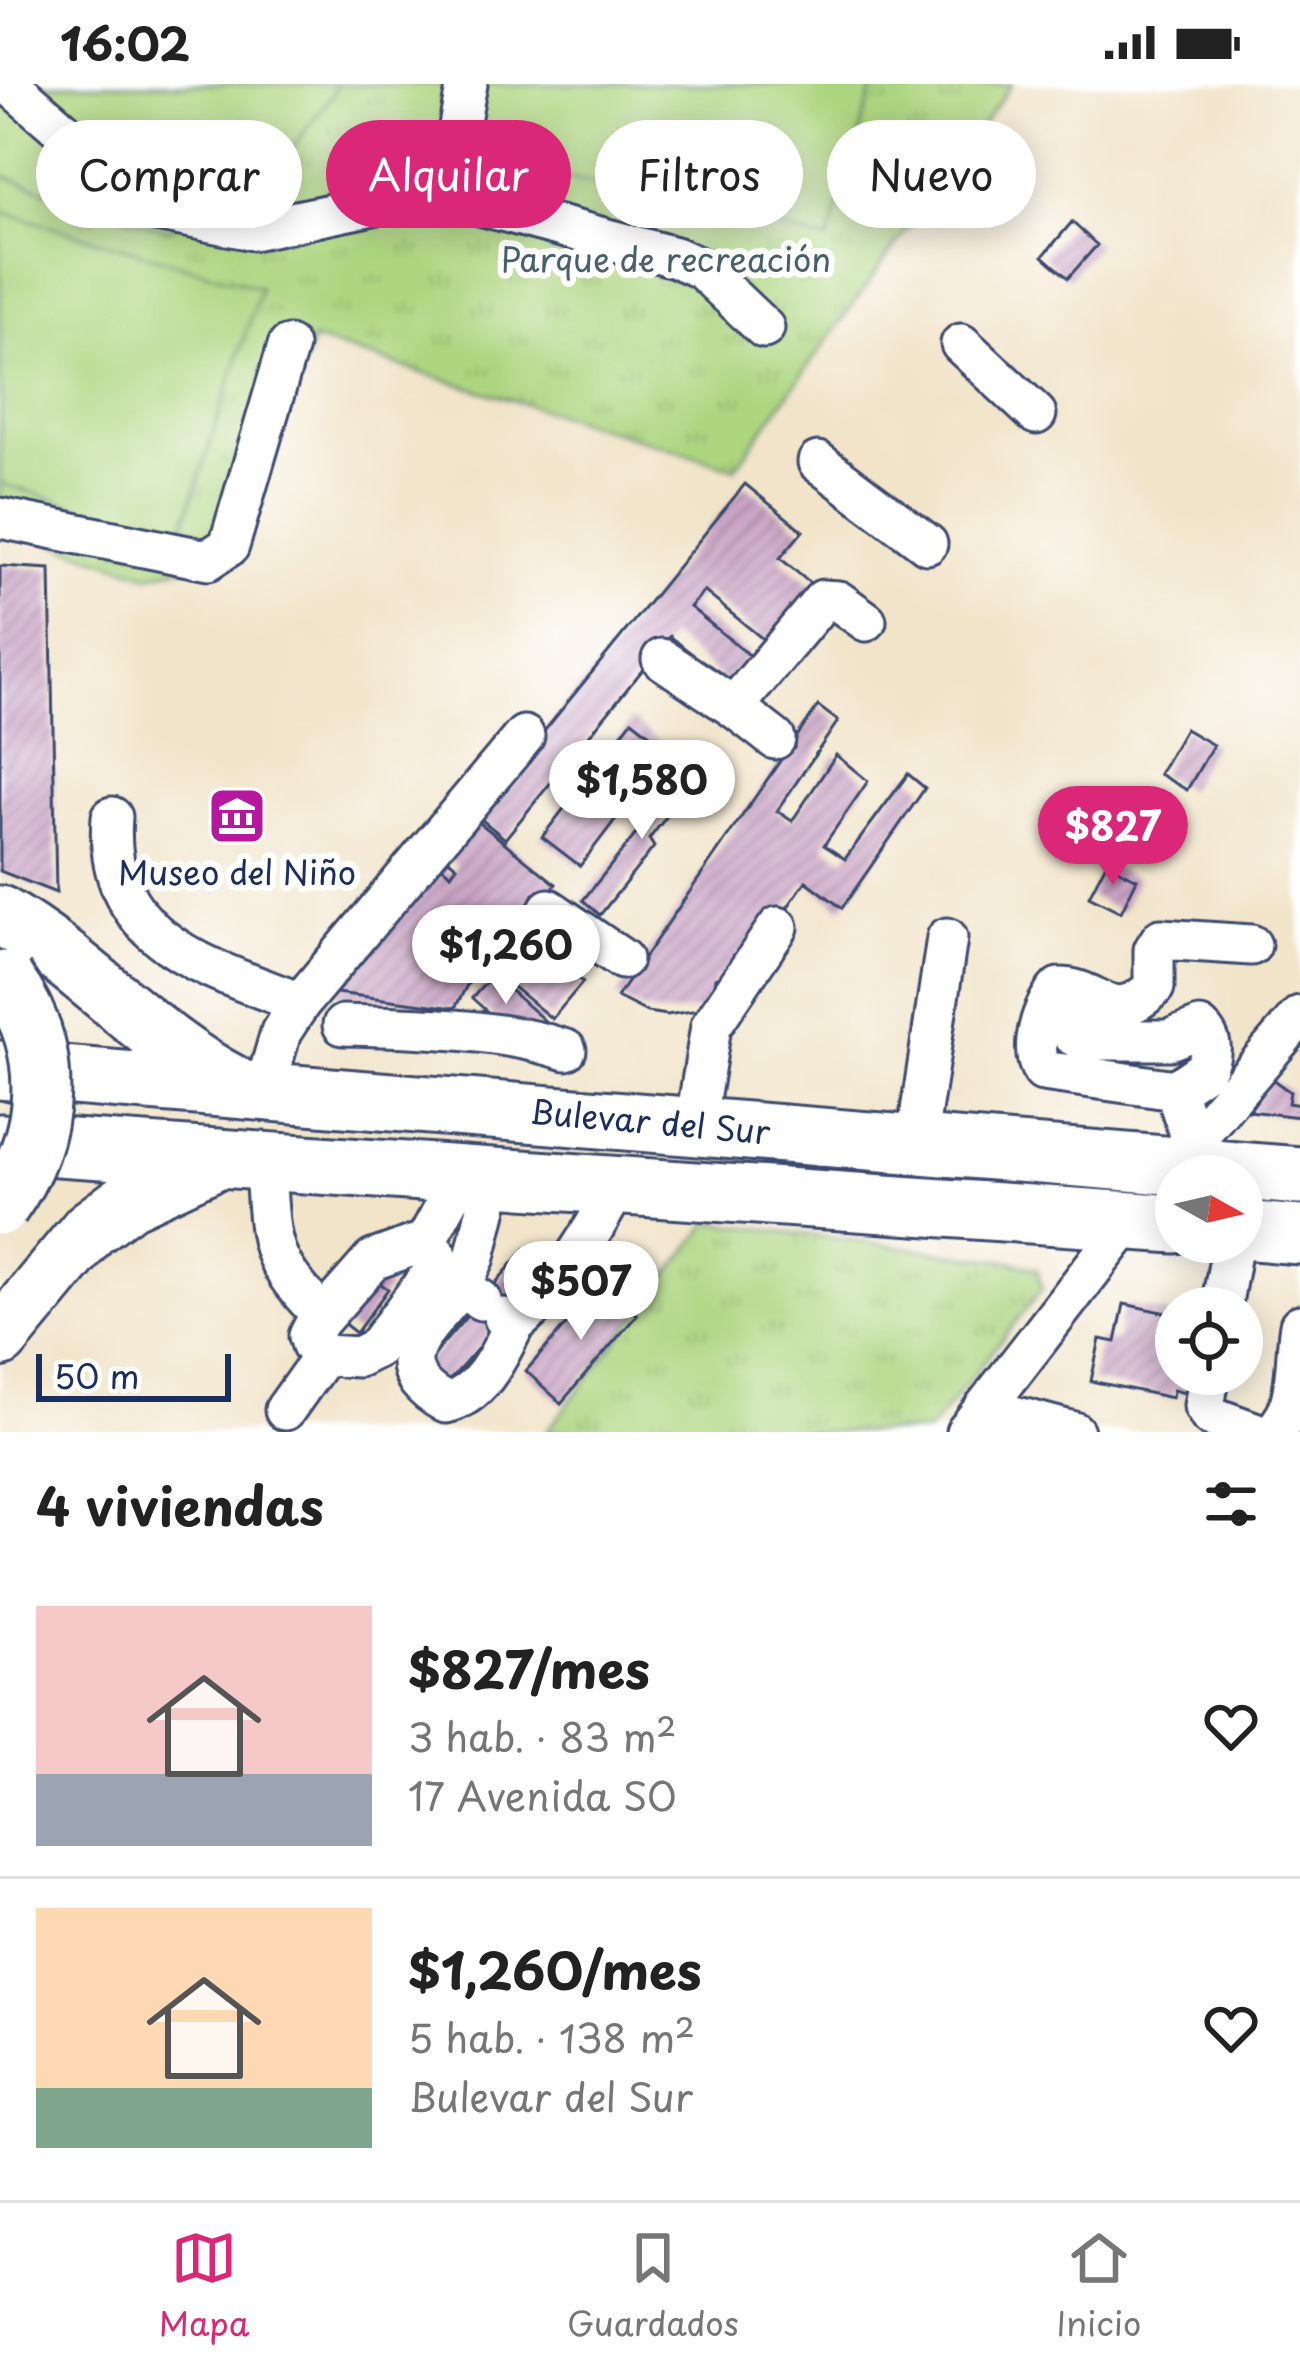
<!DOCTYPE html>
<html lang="es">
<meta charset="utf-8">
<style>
body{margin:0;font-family:"Playpen Sans",sans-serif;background:#f2f2f2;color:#222;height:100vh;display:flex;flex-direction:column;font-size:45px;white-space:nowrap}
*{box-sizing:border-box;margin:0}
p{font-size:39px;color:#767676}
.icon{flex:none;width:66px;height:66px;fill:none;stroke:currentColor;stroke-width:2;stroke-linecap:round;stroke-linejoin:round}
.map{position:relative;height:1348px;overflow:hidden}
.details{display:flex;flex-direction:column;background:#fff;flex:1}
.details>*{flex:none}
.banner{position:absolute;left:36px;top:36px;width:1230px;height:108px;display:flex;gap:24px}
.needle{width:78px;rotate:98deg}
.tools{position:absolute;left:1155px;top:1071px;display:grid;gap:24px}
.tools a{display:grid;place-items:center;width:108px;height:108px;border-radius:50%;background:#fff;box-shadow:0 6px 30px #0003;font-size:60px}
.scale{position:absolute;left:36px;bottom:30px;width:195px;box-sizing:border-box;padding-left:12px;border:6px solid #1b2f5e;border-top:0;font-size:33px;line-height:42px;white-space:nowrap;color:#1b2f5e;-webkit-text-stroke:9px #fff;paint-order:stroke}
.price{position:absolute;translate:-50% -102px;padding:0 27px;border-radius:42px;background:#fff;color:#222;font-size:39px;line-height:78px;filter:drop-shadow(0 3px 6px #0008)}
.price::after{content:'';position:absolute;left:50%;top:72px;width:36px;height:27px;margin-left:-18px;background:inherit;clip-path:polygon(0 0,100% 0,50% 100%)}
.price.active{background:#db2777;color:#fff}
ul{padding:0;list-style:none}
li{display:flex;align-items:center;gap:36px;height:300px;padding:0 36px}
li+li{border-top:3px solid #e0e0e0}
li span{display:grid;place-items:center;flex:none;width:336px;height:240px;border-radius:0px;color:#555}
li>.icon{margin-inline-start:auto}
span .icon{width:144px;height:144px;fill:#fffc;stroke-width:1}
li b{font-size:51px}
h2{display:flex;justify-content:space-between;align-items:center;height:144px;padding:0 36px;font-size:51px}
.pill{padding:0 42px;border-radius:54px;background:#fff;box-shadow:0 6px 30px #0003;font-size:42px;line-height:108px}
.pill.active{background:#db2777;color:#fff}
.status{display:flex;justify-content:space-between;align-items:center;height:84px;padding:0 60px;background:#fff;direction:ltr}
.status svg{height:33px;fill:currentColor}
.dock{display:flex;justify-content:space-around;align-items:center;height:168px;border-top:3px solid #e0e0e0;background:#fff;font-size:33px;color:#767676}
.dock a{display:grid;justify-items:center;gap:6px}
.dock .active{color:#db2777}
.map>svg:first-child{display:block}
.grass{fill:url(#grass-tufts);stroke:#64826f;stroke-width:3}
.garden{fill:#aed680;stroke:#64826f;stroke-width:3}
.building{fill:url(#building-hatch)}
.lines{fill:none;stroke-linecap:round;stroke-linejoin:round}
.minor-casing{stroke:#3b4a6e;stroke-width:45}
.highway-casing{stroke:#3b4a6e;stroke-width:63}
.minor{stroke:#fff;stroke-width:39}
.highway{stroke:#fff;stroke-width:57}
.highway-bridge-casing{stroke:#3b4a6e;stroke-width:63;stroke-linecap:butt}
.highway-bridge{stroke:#fff;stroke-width:57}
.labels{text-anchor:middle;stroke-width:12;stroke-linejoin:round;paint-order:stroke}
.park-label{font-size:33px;fill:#476168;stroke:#fff}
.poi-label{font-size:33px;fill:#1b2f5e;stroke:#fff}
.street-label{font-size:33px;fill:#1b2f5e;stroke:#fff}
</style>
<div class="status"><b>16:02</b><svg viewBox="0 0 49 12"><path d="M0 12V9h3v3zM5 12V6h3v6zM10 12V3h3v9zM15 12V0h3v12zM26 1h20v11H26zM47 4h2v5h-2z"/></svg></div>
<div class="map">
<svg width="1300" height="1348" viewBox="0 0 1300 1348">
<defs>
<pattern id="grass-tufts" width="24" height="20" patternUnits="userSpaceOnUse" patternTransform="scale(3)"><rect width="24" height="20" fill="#aed680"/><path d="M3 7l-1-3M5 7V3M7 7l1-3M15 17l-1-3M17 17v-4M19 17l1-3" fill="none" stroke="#95b871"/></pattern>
<pattern id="building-hatch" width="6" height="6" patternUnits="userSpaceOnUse" patternTransform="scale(3)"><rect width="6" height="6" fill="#caa4c5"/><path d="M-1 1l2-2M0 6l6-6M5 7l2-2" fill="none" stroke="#a386a3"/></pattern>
</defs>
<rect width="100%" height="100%" fill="#fff"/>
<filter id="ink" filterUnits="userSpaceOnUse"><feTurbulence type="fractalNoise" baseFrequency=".00833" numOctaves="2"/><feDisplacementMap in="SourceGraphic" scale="24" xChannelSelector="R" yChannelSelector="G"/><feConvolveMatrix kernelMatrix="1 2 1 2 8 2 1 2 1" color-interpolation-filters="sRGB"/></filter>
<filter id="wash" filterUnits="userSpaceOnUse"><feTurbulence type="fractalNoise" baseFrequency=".004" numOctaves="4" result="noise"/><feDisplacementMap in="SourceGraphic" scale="48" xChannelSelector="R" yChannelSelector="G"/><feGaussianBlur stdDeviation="2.7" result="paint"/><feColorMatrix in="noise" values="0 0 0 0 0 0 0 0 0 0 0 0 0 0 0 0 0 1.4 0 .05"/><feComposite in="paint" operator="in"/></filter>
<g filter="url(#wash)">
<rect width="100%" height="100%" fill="#f1e4c9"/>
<path class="grass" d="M0 0H1012L735 384 314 256 213 476 149 491 0 442Z
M710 1138 1013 1178 1037 1185 1042 1205 928 1348H546Z"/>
<path class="garden" d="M0 0H336L333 10 277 84 167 146 0 91Z
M470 0H874L828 157 452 66Z
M0 127 260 204 180 454 0 399Z"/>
<g id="blocks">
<path class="building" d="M1072 138 1097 161 1068 194 1043 172Z
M745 400 803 447 780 474 816 504 770 561 704 507 690 523 755 576 732 603 670 552 505 755 476 731Z
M0 482 50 485 56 809 0 787Z
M818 622 838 637 777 727 792 737 836 671 868 697 824 761 845 775 908 690 925 704 842 824 806 797 745 884 715 894 711 924 667 931 647 928 617 913Z
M632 636 669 665 580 782 542 753Z
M1185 645 1213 661 1187 706 1159 690Z
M704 665 713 673 649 755 654 763 600 831 583 816Z
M475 735 556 800 529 833 515 822 501 840 510 847 467 901 455 924 336 909 440 781 451 790 457 782 445 772Z
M1106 779 1137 795 1121 828 1089 812Z
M521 847 583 898 552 935 490 884Z
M493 891 547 939 510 948 472 914Z
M1272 995 1290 1008 1288 1019 1300 1021V1033L1249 1027Z
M525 1165 547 1185 446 1301 423 1283Z
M370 1192 388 1205 356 1249 338 1235Z
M601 1200 637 1231 561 1319 526 1287Z
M1124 1220 1176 1231V1290H1193L1189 1310 1173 1306 1172 1314 1091 1297 1100 1255 1116 1258Z"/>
</g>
</g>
<g filter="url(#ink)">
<use href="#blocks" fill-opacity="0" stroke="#3b4a6e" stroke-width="3"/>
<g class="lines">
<g class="minor-casing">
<path id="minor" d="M9 0 156 127 253 146 402 115C460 90 455 55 467 0
M423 106 675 173 702 185 764 244
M961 260 1036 330
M818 378 927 460
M0 434 208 476 229 462 288 262
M662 575 735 624
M775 655 735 624 742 613 823 516 838 517 866 537
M112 733C102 856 206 883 300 919
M549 825 622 875
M1099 919 1083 930 1074 952 1083 956H1169L1200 944C1213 956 1213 970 1204 986L1175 1006
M343 941C413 943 500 944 566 966
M264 1007 281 948 300 919 524 652
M695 1042 711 942 778 843
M1193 1060 1175 1006 1043 987C1028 967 1042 921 1059 904 1099 903 1112 945 1154 903V866L1161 855 1251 861
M916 1061 947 854
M1179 1074 1300 932
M264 1075C271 1157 263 1171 323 1232
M426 1157 437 1171 435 1185 376 1264 358 1273 324 1271 312 1261 309 1252 313 1244 373 1176 426 1157 463 1089
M461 1203C427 1245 378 1281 446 1319 482 1311 499 1271 514 1241
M481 1216 461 1203 475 1173 495 1091
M1221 1224 1233 1158
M504 1234 514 1241C560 1203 590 1153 618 1101
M1210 1290 1204 1322 1210 1332 1254 1348
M984 1324 1074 1348
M285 1326 324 1271
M966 1348 1130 1136
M1273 1348C1300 1326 1294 1274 1300 1241"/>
</g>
<g class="highway-casing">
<path id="highway" d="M0 831C84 878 147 956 232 1000
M0 986 1300 1092
M0 1059 1176 1140
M1242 1146 1300 1151
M0 1254 90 1145 128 1117 220 1074"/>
</g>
<use href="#minor" class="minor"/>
<use href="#highway" class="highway"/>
<g class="highway-bridge-casing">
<path id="highway-bridge" d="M0 1122C50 1053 57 967 5 896"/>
</g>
<use href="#highway-bridge" class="highway-bridge"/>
</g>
</g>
<defs>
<g id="museum-square" transform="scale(3)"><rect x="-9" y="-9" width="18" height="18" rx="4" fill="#b5179e" stroke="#fff"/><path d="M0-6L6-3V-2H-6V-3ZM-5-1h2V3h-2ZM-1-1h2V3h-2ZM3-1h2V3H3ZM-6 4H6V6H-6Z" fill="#fff"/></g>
</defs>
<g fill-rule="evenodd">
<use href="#museum-square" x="237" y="732"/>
</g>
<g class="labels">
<g class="park-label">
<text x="666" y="188">Parque de recreación</text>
</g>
<g class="poi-label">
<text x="237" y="801">Museo del Niño</text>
</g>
<g class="street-label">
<text transform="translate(650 1038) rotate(5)" y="12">Bulevar del Sur</text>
</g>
</g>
</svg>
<div class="tools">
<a><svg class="needle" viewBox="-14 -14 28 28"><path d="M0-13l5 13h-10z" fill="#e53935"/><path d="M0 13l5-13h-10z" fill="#767676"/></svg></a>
<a><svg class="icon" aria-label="locate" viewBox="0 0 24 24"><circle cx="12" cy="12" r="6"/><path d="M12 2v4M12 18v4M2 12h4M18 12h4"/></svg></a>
</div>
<div class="scale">50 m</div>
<b class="price" style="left:642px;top:758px">$1,580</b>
<b class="price active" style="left:1113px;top:804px">$827</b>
<b class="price" style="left:506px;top:923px">$1,260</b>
<b class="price" style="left:581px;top:1259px">$507</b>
<div class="banner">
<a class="pill">Comprar</a>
<a class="pill active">Alquilar</a>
<a class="pill">Filtros</a>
<a class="pill">Nuevo</a>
</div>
</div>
<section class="details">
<h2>4 viviendas<svg class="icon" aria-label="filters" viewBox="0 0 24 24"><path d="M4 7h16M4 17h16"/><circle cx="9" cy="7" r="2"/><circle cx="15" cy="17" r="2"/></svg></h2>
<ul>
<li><span style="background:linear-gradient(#f6c9c9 70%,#9aa5b1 0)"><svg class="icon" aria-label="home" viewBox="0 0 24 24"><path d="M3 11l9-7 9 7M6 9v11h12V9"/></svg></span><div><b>$827/mes</b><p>3 hab. · 83 m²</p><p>17 Avenida SO</p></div><svg class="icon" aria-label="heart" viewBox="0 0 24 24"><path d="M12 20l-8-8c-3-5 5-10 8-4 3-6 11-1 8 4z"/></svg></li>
<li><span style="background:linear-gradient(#ffd9b3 75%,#7fa58c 0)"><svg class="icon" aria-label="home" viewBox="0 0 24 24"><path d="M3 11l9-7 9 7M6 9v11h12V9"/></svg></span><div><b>$1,260/mes</b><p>5 hab. · 138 m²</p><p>Bulevar del Sur</p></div><svg class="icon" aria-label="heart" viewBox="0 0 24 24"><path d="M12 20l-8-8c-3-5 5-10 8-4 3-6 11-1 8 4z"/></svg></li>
</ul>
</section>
<nav class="dock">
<a class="active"><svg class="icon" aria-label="map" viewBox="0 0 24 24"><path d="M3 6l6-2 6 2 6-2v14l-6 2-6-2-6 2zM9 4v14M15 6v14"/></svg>Mapa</a>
<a><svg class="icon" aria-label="saved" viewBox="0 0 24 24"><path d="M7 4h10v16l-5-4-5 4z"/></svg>Guardados</a>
<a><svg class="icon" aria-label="home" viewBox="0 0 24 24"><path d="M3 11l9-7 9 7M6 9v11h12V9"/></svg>Inicio</a>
</nav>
